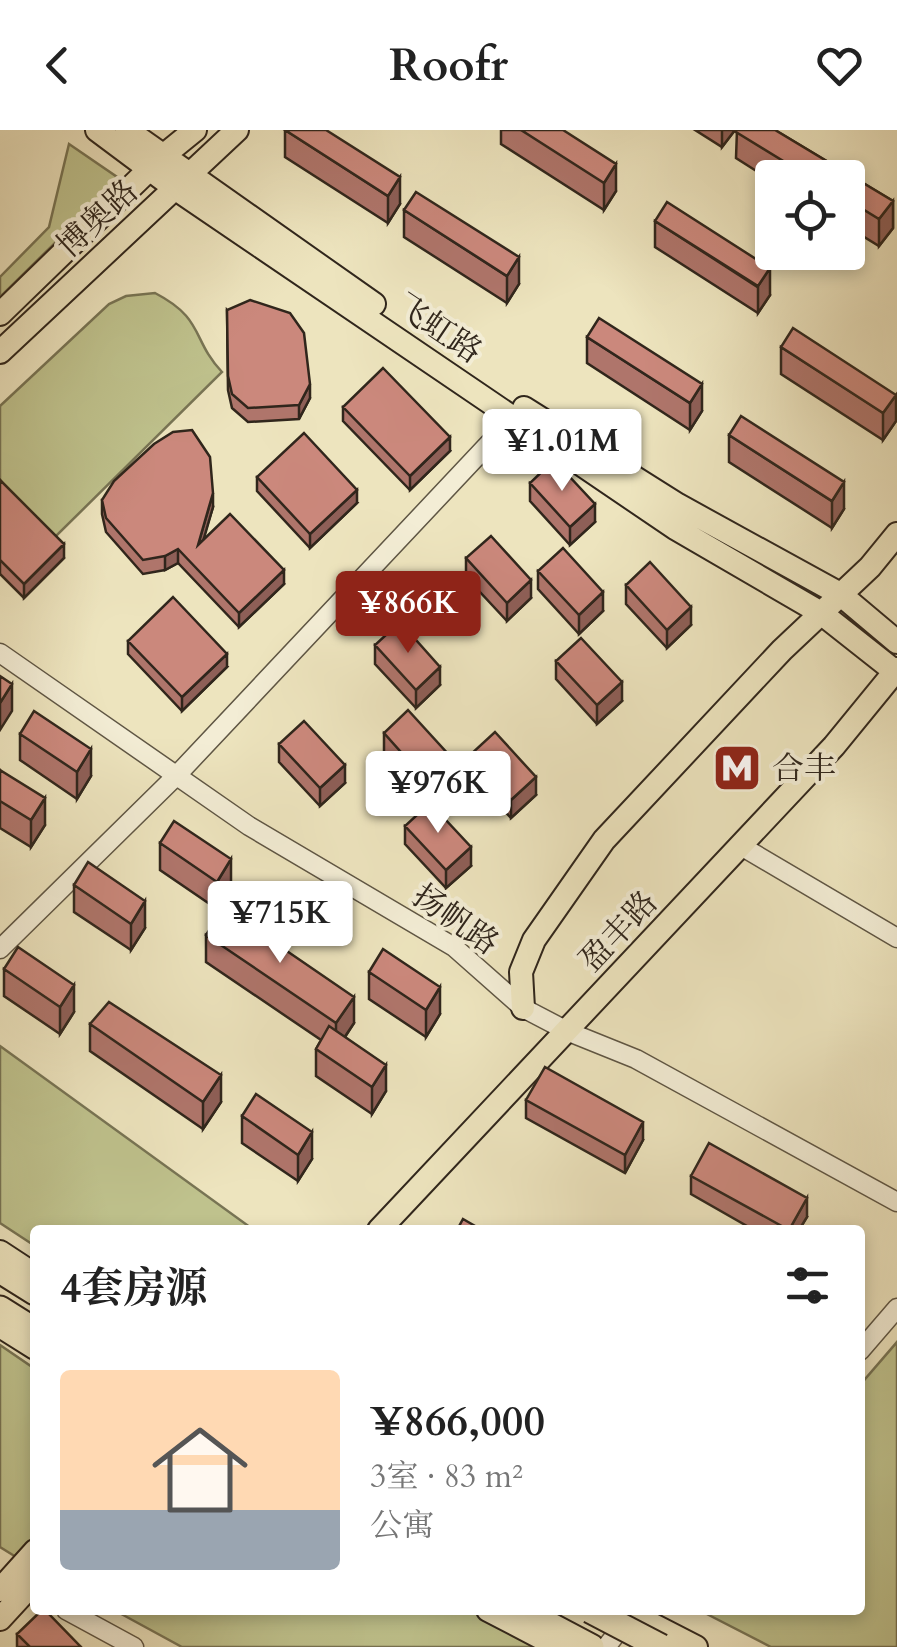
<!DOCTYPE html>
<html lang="zh">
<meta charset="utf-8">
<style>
body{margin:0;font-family:Cardo,"Noto Serif SC",serif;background:#f2f2f2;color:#222;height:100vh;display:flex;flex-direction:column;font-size:38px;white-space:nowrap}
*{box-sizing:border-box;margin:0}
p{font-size:32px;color:#767676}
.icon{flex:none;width:55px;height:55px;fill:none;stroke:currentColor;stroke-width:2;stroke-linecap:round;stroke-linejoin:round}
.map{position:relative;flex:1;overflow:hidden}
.side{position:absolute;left:30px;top:1095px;width:835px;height:390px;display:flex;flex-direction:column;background:#fff;border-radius:10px;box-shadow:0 5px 15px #0003}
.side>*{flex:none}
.tools{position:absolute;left:755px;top:30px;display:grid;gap:20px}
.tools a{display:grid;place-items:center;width:110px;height:110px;border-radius:10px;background:#fff;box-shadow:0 5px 15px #0003;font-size:50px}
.price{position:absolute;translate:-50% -85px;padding:0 22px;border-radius:10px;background:#fff;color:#222;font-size:32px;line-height:65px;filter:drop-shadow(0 2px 5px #0008)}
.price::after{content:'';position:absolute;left:50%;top:60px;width:30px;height:22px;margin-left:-15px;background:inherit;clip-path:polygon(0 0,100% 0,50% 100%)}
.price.selected{background:#8f2418;color:#fff}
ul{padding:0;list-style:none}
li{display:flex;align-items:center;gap:30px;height:250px;padding:0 30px}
li span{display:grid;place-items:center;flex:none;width:280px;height:200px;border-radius:10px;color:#555}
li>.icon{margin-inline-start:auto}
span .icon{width:120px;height:120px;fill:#fffc;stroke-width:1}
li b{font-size:42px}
h2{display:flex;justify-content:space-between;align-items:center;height:120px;padding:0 30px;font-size:42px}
header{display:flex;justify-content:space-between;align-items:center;height:130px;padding:0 30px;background:#fff;font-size:45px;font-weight:700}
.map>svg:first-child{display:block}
.green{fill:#bfc28d;stroke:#787454;stroke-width:2.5}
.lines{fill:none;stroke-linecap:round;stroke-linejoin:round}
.minor-casing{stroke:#5f5644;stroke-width:21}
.major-casing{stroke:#30261c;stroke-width:26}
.highway-casing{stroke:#30261c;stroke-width:29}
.minor{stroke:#f3edd5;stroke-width:18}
.major{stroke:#ede4be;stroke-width:22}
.highway{stroke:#ede4be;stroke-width:25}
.highway-bridge-casing{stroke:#30261c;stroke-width:29;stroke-linecap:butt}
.highway-bridge{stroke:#ede4be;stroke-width:25}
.wall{fill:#af756b;stroke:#30261c;stroke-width:2.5}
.shaded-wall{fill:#8e5f57;stroke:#30261c;stroke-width:2.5}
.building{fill:#cb887c;stroke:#30261c;stroke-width:2.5}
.labels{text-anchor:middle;stroke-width:8;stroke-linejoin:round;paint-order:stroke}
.street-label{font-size:32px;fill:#30261c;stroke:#f3edd5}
.poi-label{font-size:32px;fill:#30261c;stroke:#f3edd5;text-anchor:start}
</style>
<header><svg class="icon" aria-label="back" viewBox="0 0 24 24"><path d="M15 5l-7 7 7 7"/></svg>Roofr<svg class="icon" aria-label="heart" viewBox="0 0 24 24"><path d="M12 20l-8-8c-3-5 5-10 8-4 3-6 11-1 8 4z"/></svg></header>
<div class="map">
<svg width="897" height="1517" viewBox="0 0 897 1517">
<rect width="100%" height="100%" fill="#ede4be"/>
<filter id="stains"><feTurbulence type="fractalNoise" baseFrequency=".002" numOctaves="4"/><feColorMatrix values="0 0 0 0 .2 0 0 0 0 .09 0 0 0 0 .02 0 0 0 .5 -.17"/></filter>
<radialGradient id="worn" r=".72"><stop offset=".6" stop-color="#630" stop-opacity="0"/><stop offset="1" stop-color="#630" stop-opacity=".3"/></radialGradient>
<path class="green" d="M69 14 120 49 0 167V147L49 97Z
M155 163C205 189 191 209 222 242L55 407 0 355V276L109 174 126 166Z
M0 916 254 1100H35V1116L0 1093Z
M897 1212V1517H771L699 1480H860V1255Z
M0 1215 35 1239V1406L16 1427 0 1417Z
M114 1480H471L542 1517H182Z"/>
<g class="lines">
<g class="minor-casing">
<path id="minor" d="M0 523 249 696 454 817 523 878 569 902 636 929 897 1072
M741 716 897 808
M0 819 177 645 513 288
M860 1221 897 1178
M66 1480 134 1517
M606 1517 629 1488"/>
</g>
<g class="major-casing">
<path id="major" d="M97 0 176 59 675 398 821 483 897 543
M127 0 374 174
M0 184 163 26 195 0
M0 222 237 0
M524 278 678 375 840 464 897 512
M523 878 521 842 534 810 604 710 782 520 870 437 897 404
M379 1100 834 616 897 539
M0 1122 35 1145
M0 1196 35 1218
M0 1460 35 1421
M488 1480 559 1517
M624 1480 696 1517
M0 1489 35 1451"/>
</g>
<g class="highway-casing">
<path id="highway" d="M0 1140 35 1162
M0 1179 35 1201
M521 1480 591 1517"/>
</g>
<use href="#minor" class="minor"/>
<use href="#major" class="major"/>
<use href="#highway" class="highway"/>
<g class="highway-bridge-casing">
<path id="highway-bridge" d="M590 1480 661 1517"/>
</g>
<use href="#highway-bridge" class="highway-bridge"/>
</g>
<path class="wall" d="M285 0 400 74 388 93 285 27Z
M501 0H563L616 61 604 80 501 14Z
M695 0H735L722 17Z
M737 0H775L893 71V98L879 116 848 97V48H772V51L736 28Z
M404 80 519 154 507 173 404 107Z
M655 91 770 165 758 183 655 117Z
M227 180 310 268 299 289 248 292 232 278 228 260Z
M587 207 702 281 690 300 587 233Z
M781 217 896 291 883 310 781 244Z
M343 277 450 321 410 360 343 291Z
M729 305 844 379 832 398 729 332Z
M257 347 357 373 310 418 257 361Z
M0 350 64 428 24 468 0 444Z
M530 353 595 392 570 415 530 371Z
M102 370 213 377 203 409 284 454 239 497 178 433 165 440 143 444 106 402 102 384Z
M466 428 531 468 507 491 466 447Z
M538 441 603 481 579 504 538 459Z
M626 455 691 495 667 518 626 474Z
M128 511 227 537 182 581 128 524Z
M375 515 440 555 416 578 375 534Z
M556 531 622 571 597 594 556 549Z
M384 603 449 643 424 666 384 622Z
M20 604 91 646 77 669 20 630Z
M279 614 345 653 320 676 279 632Z
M470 625 536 665 511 688 470 644Z
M0 640 45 695 31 717 0 698Z
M405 696 471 736 446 758 405 714Z
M160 713 231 756 217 779 160 740Z
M74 755 145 798 131 820 74 782Z
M206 805 354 893 345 907 386 961 372 984 316 946V919L321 910 206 832Z
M4 839 74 882 60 904 4 866Z
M369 842 440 884 426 907 369 869Z
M90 894 221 972 203 999 90 921Z
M526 970 643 1010 625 1043 526 988Z
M242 986 312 1029 298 1051 242 1013Z
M691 1046 807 1087 799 1100H754L691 1064Z
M17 1504 81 1517H17Z"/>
<path class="shaded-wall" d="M722 0H735L722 17Z
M616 34V61L604 80V53Z
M400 47V74L388 93V66Z
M893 71V98L879 116V89Z
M519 127V154L507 173V146Z
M770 138V165L758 183V156Z
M310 254V268L299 289V275Z
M702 254V281L690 300V273Z
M896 265V291L883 310V283Z
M450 307V321L410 360V346Z
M844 352V379L832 398V371Z
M357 360V373L310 418V404Z
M213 363V377L198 429V415Z
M595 374V392L570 415V397Z
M64 414V428L24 468V454Z
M178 419V433L165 440V426Z
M284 440V454L239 497V483Z
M531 450V468L507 491V473Z
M603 462V481L579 504V485Z
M691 477V495L667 518V500Z
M227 524V537L182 581V567Z
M440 537V555L416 578V560Z
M622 552V571L597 594V575Z
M12 554V581L0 600V573Z
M91 619V646L77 669V642Z
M449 625V643L424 666V648Z
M345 635V653L320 676V658Z
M536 647V665L511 688V670Z
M45 668V695L31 717V690Z
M471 717V736L446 758V740Z
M231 729V756L217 779V752Z
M145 771V798L131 820V794Z
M74 855V882L60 904V877Z
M440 857V884L426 907V880Z
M354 867V893L336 920V893Z
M386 935V961L372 984V957Z
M221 945V972L203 999V972Z
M643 992V1010L625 1043V1025Z
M312 1002V1029L298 1051V1025Z
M807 1068V1087L799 1100H789Z"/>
<path class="building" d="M285 0H326L400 47 388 66Z
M521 0H563L616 34 604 53Z
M737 0H775L893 71 879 89 848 70V48H811L736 2Z
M416 62 519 127 507 146 404 80Z
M667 72 770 138 758 156 655 91Z
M250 170 290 183 304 203 310 254 299 275 248 278 232 264 228 246 227 180Z
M599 188 702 254 690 273 587 207Z
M793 198 896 265 883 283 781 217Z
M383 238 450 307 410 346 343 277Z
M741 286 844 352 832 371 729 305Z
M192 300 210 327 213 363 198 415 230 384 284 440 239 483 178 419 165 426 143 430 106 388 102 370 114 351 154 314 173 302Z
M304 303 357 360 310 404 257 347Z
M554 330 595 374 570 397 530 353Z
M0 350 64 414 24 454 0 430Z
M491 406 531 450 507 473 466 428Z
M563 418 603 462 579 485 538 441Z
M650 432 691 477 667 500 626 455Z
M173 467 227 524 182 567 128 511Z
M400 492 440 537 416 560 375 515Z
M581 508 622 552 597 575 556 531Z
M0 546 12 554 0 573Z
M408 580 449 625 424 648 384 603Z
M34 581 91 619 77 642 20 604Z
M304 591 345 635 320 658 279 614Z
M495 602 536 647 511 670 470 625Z
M0 640 45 668 31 690 0 671Z
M430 673 471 717 446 740 405 696Z
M174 691 231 729 217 752 160 713Z
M88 732 145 771 131 794 74 755Z
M224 778 354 867 336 893 206 805Z
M18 817 74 855 60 877 4 839Z
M383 819 440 857 426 880 369 842Z
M109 872 221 945 203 972 90 894Z
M329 896 386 935 372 957 316 919Z
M545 937 643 992 625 1025 526 970Z
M256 964 312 1002 298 1025 242 986Z
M709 1013 807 1068 789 1100 691 1046Z
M463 1089 482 1100H457Z
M42 1480H45L81 1517H30L17 1504Z"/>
<defs>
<g id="metro-square" transform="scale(2.5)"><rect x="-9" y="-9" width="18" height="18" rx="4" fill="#8f2418" stroke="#f3edd5"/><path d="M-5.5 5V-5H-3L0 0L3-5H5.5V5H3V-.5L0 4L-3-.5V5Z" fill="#fff"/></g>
</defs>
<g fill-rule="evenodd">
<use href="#metro-square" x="737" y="638"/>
</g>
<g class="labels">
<g class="street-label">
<text transform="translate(97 88) rotate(-43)" y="11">博奥路</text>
<text transform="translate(439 198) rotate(34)" y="11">飞虹路</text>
<text transform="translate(456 789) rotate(35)" y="11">扬帆路</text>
<text transform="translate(618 801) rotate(-47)" y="11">盈丰路</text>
</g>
<g class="poi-label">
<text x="772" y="649">合丰</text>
</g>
</g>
<rect width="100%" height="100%" filter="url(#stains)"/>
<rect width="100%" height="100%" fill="url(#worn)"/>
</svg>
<div class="tools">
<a><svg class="icon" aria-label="locate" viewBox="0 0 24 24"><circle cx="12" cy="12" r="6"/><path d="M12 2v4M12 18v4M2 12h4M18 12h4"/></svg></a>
</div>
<b class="price" style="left:562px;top:364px">¥1.01M</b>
<b class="price selected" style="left:408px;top:526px">¥866K</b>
<b class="price" style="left:438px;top:706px">¥976K</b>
<b class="price" style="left:280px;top:836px">¥715K</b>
<section class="side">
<h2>4套房源<svg class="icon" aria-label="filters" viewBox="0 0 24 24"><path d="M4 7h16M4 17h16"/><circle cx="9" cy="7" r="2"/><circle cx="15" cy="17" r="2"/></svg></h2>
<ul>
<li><span style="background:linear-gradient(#ffd9b3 70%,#9aa5b1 0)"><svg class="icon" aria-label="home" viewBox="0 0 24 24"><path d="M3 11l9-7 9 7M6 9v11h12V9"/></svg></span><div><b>¥866,000</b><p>3室 · 83 m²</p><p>公寓</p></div></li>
</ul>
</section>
</div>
